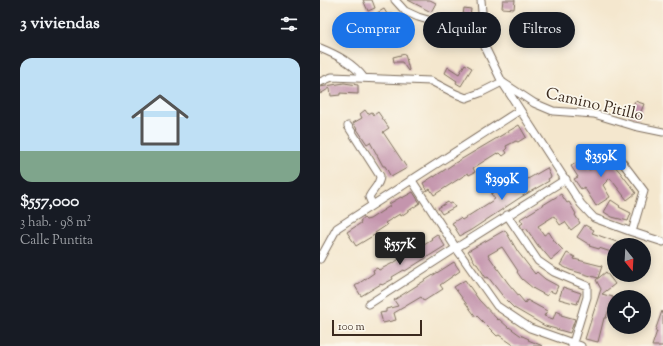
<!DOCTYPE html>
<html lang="es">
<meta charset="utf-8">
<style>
body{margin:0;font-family:"Sorts Mill Goudy",serif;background:#20242c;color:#f1f3f6;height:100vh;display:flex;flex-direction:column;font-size:15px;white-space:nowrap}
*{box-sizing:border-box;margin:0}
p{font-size:13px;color:#9ea1a6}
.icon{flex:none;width:22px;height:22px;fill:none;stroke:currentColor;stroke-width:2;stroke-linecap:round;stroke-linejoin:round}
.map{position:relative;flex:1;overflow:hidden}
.drawer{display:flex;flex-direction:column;background:#171b24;width:320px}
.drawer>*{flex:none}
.guide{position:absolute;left:12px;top:12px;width:271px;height:36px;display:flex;gap:8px}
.needle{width:26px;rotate:162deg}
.controls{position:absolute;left:287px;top:238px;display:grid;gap:8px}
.controls a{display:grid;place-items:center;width:44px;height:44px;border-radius:50%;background:#171b24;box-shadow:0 2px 10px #0003;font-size:20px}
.scale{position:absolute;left:12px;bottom:10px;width:90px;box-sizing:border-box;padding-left:4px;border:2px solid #3b2a1e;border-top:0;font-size:11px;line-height:14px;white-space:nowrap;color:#3b2a1e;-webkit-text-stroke:3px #fbf7ec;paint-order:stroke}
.price{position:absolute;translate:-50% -34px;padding:0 9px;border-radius:4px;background:#1a73e8;color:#fff;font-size:13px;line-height:26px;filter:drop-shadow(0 1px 2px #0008)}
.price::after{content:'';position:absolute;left:50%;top:24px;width:12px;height:9px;margin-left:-6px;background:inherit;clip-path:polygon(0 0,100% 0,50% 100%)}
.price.current{background:#222;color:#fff}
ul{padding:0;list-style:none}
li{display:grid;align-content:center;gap:8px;height:212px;padding:0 20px}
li+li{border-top:1px solid #363941}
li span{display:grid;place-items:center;height:124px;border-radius:12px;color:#555}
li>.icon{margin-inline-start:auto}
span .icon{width:72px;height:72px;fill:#fffc;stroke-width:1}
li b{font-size:17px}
h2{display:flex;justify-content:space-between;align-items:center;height:48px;padding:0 20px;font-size:17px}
.tag{padding:0 14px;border-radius:18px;background:#171b24;box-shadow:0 2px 10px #0003;font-size:14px;line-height:36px}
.tag.current{background:#1a73e8;color:#fff}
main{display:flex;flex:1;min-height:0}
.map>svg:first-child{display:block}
.building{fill:#c495ad}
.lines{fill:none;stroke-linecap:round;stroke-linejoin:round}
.minor-casing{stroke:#7c6c5c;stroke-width:9}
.minor{stroke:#fff;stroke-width:7}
.labels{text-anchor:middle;stroke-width:3.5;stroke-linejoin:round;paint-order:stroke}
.street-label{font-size:16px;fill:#3b2a1e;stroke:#fbf7ec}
</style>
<main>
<section class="drawer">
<h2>3 viviendas<svg class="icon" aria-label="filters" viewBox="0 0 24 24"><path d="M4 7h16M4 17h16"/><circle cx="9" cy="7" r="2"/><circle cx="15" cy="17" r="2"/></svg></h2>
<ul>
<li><span style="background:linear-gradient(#bfe0f5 75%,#7fa58c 0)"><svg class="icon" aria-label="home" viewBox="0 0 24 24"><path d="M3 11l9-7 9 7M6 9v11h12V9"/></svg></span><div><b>$557,000</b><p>3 hab. · 98 m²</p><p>Calle Puntita</p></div></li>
</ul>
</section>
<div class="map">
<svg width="343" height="346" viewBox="0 0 343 346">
<rect width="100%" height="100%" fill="#fbf7ec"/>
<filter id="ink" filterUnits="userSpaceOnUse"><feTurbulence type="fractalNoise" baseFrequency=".025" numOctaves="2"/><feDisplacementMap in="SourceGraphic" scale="8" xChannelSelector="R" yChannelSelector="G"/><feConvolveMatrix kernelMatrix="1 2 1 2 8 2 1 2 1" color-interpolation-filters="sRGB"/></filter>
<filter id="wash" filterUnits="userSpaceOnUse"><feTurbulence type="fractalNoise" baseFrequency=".012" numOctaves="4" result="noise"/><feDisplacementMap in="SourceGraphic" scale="16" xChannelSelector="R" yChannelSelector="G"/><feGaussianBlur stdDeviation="0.9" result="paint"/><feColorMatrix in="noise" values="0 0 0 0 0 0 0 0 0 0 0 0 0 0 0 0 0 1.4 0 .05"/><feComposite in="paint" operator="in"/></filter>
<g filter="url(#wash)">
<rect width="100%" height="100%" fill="#f4e7ce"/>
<g id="blocks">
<path class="building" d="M43 0H52L55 8 48 11Z
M88 0H110L116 3 111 12Z
M183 0H195L194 9 182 8Z
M144 8 151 9 150 16H153V23H149V26L145 25 146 16 143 15Z
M64 9 67 14H73L76 18 79 16 82 21 77 25 75 21 66 27 67 28 61 32 57 24 61 21 57 13Z
M85 54 89 70 88 71 82 62H74L73 57Z
M145 64 152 68 141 86 136 83 137 81 125 73 128 67 139 74Z
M24 83 38 85V94L20 93V95L11 96 10 88 0 94V87Z
M315 101 324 104 318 119 309 115Z
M45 110 48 114 52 112 54 115 58 112 69 128 63 132 87 168 71 177 65 166H63L50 142 47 144 33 123 42 118 40 114Z
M199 125 206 137 198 142 196 141 186 146 187 148 185 150 187 153 183 156 180 153 178 154 177 153 153 168 155 172 149 175 148 173 114 195 110 189 107 191 103 183 114 176V177L135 163Z
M285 148 290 161 300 172 316 193 307 200 290 178 283 185 290 197 276 206 264 187 261 189 254 179 258 177 251 166 259 161 260 163 263 161 269 170 276 165 273 155 280 153 279 150Z
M227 168 231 177 228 179 229 181 201 197 151 230 140 236 132 223 140 218 142 220 175 199 171 194 178 189 181 194 183 192 184 193 197 185 196 184 200 181 197 175 201 173 206 180Z
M93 192 100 203 81 216 80 214 78 215 65 223 67 225 55 233 56 234 36 246 27 232 41 223 40 221 44 218 46 220 50 219 70 206 69 204 81 197 82 198Z
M241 194 247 203 249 202 256 214 255 215 260 223 251 230 245 222 240 225 234 216 218 226 224 235 229 232 235 242 243 250 231 260 220 247H219L206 228 203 230 200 225 203 223 200 219Z
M291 200 300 206 299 207 311 213 308 221 292 217 284 212Z
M128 202 129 204 132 203 135 207 122 214 118 208Z
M265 225 274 230 272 233 305 245H294V253L279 248V249L269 246 270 245 257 237Z
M185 230 198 252 215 274 217 272 225 279 238 286 235 293 230 291 227 296 214 289 202 279 197 272 198 271 182 247 168 255 188 283 205 303 207 300 227 311 224 316 233 319 236 311 241 313V315L255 319 250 333 225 326 194 308 185 299 168 277 166 278 157 264H156L148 251Z
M117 234 125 246 85 271 84 270 72 277 73 279 62 285 61 284 41 296 35 286 54 273 53 270 57 268 59 270 75 262 95 248 96 249 112 239 111 238Z
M247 253 255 257 254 259 282 266 278 278 250 270 240 265Z
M134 262 140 271 120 285 123 289 104 301 101 297 74 313 76 320 63 323 60 313 66 312V309L78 306 74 300Z
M286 272 295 284 282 294 293 297 286 318H284L278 342 265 339 281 289 276 280Z
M145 280 159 300 178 320 179 319 189 328V327L200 335 209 339 208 340 223 346H195L179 335 177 336 157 316 156 317 134 287Z
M243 287 261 293 257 304 239 299Z
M342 311 343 312V346H332L337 331H335Z"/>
</g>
</g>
<g filter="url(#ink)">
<use href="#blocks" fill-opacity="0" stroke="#7c6c5c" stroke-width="1"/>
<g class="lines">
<g class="minor-casing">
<path id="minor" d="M75 0 85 11 98 17 141 30 163 32
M161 0 165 47 182 82 261 204 274 218 312 232 343 242
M0 48C17 55 33 63 44 78
M0 82 12 77 111 81 136 94 146 98 160 93 182 82 214 103 233 111 274 114 314 126 343 132
M28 126 60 176C60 185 53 189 49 197L52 204
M296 154 324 191 312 232
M91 179 136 248 177 306 210 328 261 346
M187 215 218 261 234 272 267 286V297L252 346
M0 259 17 228 200 110
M49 304 136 248 246 179"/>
</g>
<use href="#minor" class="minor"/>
</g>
</g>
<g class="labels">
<g class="street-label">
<text transform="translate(275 103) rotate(13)" y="6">Camino Pitillo</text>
</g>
</g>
</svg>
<div class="controls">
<a><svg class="needle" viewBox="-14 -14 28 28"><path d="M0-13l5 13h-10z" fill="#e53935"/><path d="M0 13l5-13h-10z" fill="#9ea1a6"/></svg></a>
<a><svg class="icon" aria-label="locate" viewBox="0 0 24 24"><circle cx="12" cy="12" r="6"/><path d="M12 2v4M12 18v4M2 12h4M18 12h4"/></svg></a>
</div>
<div class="scale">100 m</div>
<b class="price" style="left:281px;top:178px">$359K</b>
<b class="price" style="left:182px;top:201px">$399K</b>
<b class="price current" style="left:80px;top:266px">$557K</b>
<div class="guide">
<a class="tag current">Comprar</a>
<a class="tag">Alquilar</a>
<a class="tag">Filtros</a>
</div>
</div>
</main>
